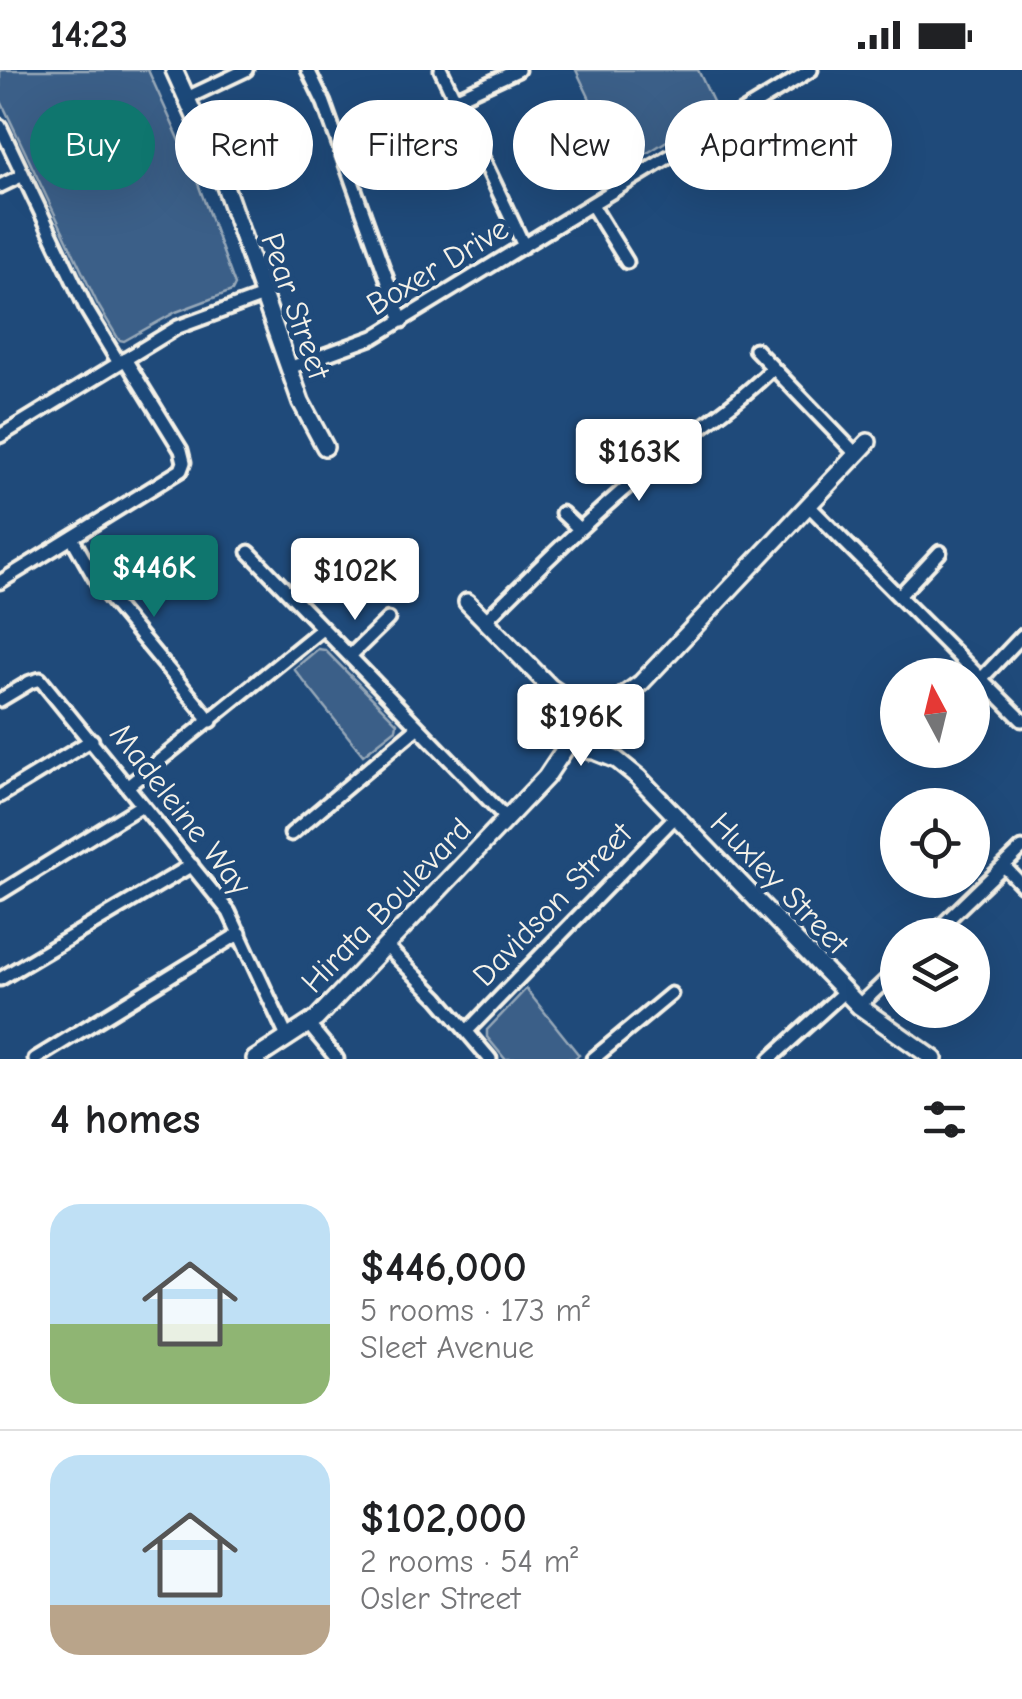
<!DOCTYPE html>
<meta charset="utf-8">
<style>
body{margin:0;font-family:"Comic Neue",sans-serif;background:#f2f2f2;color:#202124;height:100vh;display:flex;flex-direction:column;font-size:38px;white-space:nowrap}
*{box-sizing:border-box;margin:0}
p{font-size:32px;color:#757577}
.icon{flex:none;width:55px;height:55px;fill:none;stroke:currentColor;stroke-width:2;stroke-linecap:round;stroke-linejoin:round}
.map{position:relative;height:989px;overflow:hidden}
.panel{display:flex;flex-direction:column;background:#fff;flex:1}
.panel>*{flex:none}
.hud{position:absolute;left:30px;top:30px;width:962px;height:90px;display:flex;gap:20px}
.needle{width:65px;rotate:353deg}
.buttons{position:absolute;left:880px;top:588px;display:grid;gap:20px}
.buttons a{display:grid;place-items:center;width:110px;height:110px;border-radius:50%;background:#fff;box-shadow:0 10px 40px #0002;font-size:50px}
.price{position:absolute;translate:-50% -85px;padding:0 22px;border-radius:10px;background:#fff;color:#222;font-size:32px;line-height:65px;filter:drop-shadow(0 2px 5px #0008)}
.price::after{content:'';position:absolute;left:50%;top:60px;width:30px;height:22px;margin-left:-15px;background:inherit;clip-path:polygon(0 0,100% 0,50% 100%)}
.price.current{background:#0f766e;color:#fff}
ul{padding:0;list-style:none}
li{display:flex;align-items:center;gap:30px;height:250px;padding:0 50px}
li+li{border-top:2px solid #e0e0e0}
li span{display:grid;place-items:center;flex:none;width:280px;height:200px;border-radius:30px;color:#555}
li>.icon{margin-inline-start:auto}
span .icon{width:120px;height:120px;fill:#fffc;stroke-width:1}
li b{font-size:42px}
h2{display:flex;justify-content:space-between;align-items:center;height:120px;padding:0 50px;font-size:42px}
.pill{padding:0 35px;border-radius:45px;background:#fff;box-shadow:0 10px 40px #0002;font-size:35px;line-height:90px}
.pill.current{background:#0f766e;color:#fff}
.status{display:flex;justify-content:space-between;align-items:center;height:70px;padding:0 50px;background:#fff;direction:ltr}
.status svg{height:28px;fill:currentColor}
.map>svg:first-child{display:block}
.green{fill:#3a5f88;stroke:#97a8b8;stroke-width:2.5}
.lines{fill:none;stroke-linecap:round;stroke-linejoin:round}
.street-casing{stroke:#f4f1e8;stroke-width:19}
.secondary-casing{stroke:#f4f1e8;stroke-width:22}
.street{stroke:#1f4a7a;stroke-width:11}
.secondary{stroke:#1f4a7a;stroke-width:15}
.labels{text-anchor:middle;stroke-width:10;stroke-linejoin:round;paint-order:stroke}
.street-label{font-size:32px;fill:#f4f1e8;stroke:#1f4a7a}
</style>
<div class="status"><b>14:23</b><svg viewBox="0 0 49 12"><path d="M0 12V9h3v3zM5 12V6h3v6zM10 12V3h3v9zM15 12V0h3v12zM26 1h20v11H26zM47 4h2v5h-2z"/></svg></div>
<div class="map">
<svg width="1022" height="989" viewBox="0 0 1022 989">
<rect width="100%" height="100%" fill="#1f4a7a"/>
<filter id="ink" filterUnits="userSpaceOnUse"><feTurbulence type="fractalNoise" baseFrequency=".01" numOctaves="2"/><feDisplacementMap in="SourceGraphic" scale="20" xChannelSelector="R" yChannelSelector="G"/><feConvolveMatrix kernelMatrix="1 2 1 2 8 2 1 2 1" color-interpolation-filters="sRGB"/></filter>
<g filter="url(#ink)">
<path class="green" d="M0 0H148L193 100 235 215 232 221 176 242 124 271 119 270 98 235 0 29Z
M576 0H698L717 40 623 98Z
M318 579 325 580 397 653 396 659 363 685 294 599Z
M526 919 579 985 574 989H505L487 967V960Z"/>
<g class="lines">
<g class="street-casing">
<path id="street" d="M308 0 324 33 402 251
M441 0 524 176
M187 28 246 0
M455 29 518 0
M0 56 87 240 119 293
M0 116 23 105
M592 135 627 192
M755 279 856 384
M289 298 374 267 811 0
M0 366 178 257 263 226
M808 435 1022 650
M562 443 578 458
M72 468 100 517 211 651
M249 482 507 749
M0 512 181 400 184 392 181 380 125 289
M899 526 940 482
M485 551C545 491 605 433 671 380 706 353 741 330 772 299
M350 586 388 549
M981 609 1022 566
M0 630 30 612 40 609 229 842 288 969
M128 716 322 559
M0 726 92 670
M291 764 418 657
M1004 796 1022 815
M0 823 142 735
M932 865 1022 778
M385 875 438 928 490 989
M0 909 192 795
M859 936 898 899
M309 955 337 989
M467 961 676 746
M35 989 240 863
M593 989 671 924
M770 989 845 921"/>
</g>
<g class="secondary-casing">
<path id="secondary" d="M174 0 220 102 301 332 325 377
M467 532 550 617 587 642
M574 661a20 20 0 1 1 40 0a20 20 0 1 1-40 0Z
M601 642 641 613 868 372
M597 682 617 690 638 707 859 936 934 989
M255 989 316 949 546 707 574 665"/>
</g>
<use href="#street" class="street"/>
<use href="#secondary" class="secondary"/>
</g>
</g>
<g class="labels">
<g class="street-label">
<text transform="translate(437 196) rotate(-31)" y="11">Boxer Drive</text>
<text transform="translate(296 236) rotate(71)" y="11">Pear Street</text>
<text transform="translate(181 739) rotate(52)" y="11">Madeleine Way</text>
<text transform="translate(780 813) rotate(46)" y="11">Huxley Street</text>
<text transform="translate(552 834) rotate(-46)" y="11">Davidson Street</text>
<text transform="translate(386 835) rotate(-46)" y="11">Hirata Boulevard</text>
</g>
</g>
</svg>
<div class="buttons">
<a><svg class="needle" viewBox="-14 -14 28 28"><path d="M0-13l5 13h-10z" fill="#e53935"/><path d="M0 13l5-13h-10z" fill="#757577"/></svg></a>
<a><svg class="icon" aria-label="locate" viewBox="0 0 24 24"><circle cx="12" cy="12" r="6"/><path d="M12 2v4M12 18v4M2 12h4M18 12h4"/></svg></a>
<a><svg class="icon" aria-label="layers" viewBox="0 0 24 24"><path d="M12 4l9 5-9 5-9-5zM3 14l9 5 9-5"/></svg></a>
</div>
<b class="price" style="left:639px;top:434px">$163K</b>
<b class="price current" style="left:154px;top:550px">$446K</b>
<b class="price" style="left:355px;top:553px">$102K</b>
<b class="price" style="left:581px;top:699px">$196K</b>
<div class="hud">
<a class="pill current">Buy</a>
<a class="pill">Rent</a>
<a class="pill">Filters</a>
<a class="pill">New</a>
<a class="pill">Apartment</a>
</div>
</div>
<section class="panel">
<h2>4 homes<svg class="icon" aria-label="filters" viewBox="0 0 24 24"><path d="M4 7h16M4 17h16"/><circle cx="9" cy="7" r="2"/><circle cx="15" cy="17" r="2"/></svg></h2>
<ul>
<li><span style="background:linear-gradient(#bfe0f5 60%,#8fb573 0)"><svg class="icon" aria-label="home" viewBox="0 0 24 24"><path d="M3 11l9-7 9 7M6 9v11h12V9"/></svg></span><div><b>$446,000</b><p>5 rooms · 173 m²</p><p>Sleet Avenue</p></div></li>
<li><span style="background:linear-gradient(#bfe0f5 75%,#b9a48a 0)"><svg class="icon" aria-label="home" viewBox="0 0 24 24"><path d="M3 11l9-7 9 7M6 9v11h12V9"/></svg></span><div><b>$102,000</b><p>2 rooms · 54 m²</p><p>Osler Street</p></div></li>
</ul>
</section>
